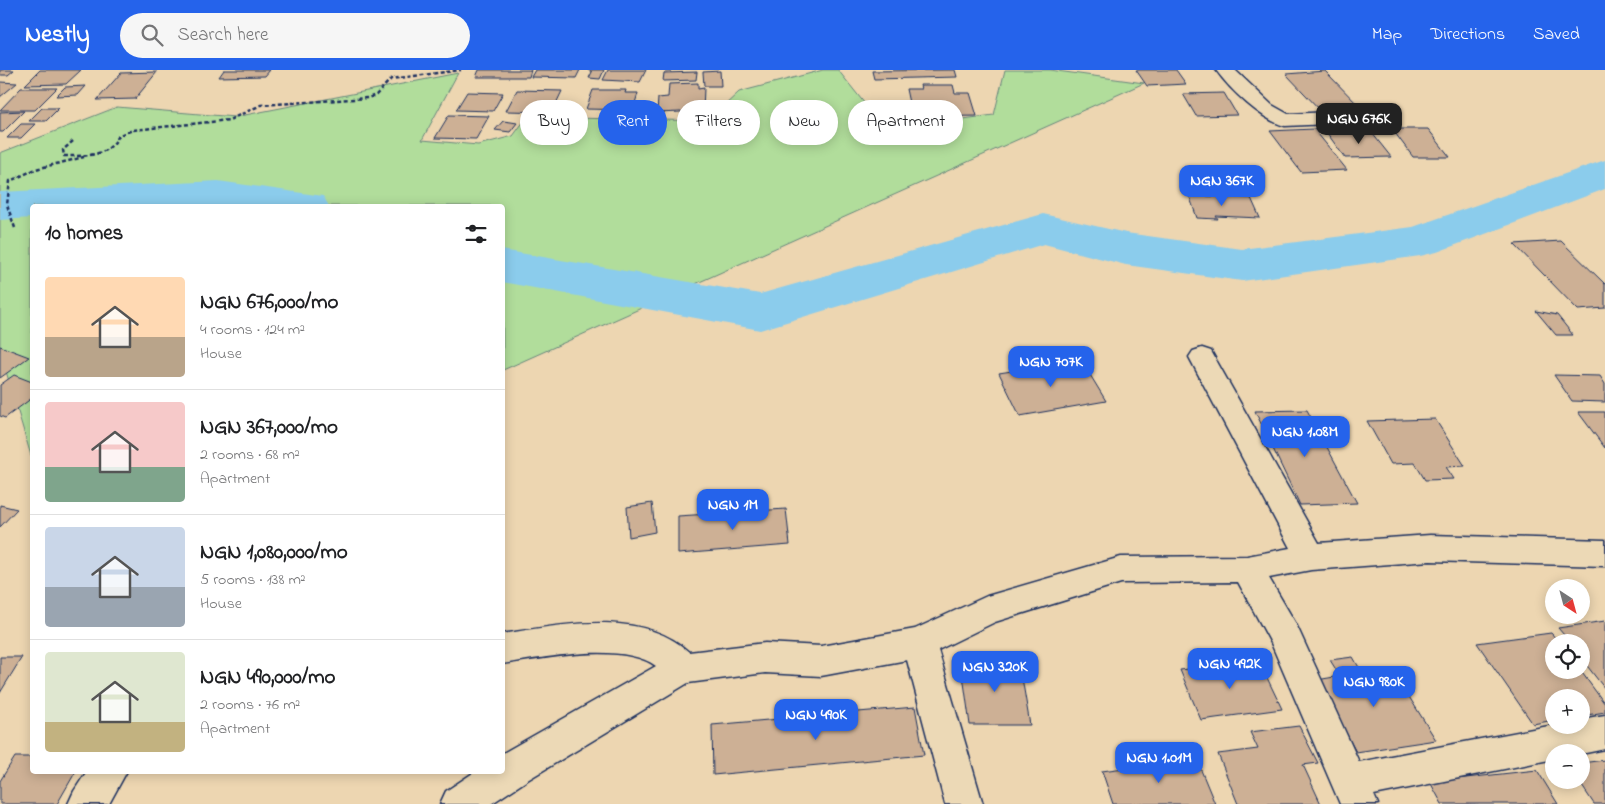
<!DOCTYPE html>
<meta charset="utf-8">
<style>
body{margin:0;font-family:"Indie Flower",sans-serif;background:#f6f6f6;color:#202124;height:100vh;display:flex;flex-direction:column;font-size:19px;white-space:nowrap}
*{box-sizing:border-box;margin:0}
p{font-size:16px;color:#757577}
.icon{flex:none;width:28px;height:28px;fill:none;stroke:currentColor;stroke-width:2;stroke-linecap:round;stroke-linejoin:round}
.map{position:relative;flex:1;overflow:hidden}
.side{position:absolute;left:30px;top:134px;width:475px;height:570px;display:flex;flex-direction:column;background:#fff;border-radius:5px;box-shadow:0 2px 12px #0003}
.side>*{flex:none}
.hud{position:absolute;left:520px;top:30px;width:475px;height:45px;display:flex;gap:10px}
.needle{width:32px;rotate:144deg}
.tools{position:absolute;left:1545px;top:509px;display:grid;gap:10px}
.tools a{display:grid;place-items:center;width:45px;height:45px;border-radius:50%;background:#fff;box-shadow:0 2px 12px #0003;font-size:25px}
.price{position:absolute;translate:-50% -42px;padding:0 11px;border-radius:10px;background:#2563eb;color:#fff;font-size:16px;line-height:32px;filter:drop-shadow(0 1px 2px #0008)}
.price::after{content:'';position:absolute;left:50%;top:30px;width:15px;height:11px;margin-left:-8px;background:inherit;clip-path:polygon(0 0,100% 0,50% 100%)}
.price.selected{background:#222;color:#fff}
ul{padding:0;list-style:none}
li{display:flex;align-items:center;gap:15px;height:125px;padding:0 15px}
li+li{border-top:1px solid #e0e0e0}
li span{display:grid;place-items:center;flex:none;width:140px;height:100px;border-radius:5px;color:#555}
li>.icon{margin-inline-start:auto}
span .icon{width:60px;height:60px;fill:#fffc;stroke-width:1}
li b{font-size:21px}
h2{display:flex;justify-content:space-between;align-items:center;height:60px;padding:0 15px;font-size:21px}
.tag{padding:0 18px;border-radius:22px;background:#fff;box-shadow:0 2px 12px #0003;font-size:18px;line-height:45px}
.tag.selected{background:#2563eb;color:#fff}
header{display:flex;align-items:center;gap:30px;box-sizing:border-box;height:70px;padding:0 25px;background:#2563eb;color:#fff}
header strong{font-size:24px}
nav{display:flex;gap:28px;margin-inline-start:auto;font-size:18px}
.search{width:350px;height:45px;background:#f6f6f6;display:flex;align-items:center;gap:12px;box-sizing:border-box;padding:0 18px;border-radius:28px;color:#757577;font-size:19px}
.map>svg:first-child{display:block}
.green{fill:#b1dd9b;stroke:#66867c}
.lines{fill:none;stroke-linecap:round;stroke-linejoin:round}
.river{fill:#8bccec;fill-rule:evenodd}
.building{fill:#cdb095;stroke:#1b2f5e}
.minor-casing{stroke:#1b2f5e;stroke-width:3}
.path{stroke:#1b2f5e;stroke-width:2.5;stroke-dasharray:4 2.5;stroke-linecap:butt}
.minor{fill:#ecd9b6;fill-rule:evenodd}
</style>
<header>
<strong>Nestly</strong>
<div class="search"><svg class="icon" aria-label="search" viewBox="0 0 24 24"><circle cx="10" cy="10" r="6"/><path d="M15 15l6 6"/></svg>Search here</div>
<nav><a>Map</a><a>Directions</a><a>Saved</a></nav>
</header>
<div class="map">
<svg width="1605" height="734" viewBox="0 0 1605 734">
<rect width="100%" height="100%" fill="#edd6b1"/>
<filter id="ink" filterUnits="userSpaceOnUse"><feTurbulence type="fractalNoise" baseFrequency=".02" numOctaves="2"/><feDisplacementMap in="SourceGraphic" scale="10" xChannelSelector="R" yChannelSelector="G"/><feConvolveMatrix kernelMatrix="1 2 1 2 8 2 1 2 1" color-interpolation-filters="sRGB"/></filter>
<g filter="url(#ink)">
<path class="green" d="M823 0H838L885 59 994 45 1005 0H1050L1144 13 503 300 502 136H32V389L0 281V83L117 37 235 47 458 3 422 70 478 75 513 66 527 47 708 51 739 22Z"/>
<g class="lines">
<path class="river" d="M1605 90V119L1437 182 1420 186 1242 211 1126 195 1044 174 760 260 502 212V180L760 224 1043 144 1126 163 1242 179 1413 157Z
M218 111 323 126 329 136H32V148L0 150V122Z"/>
</g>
<path class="building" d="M0 0H14L8 5H0Z
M40 0H81L66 14 25 15Z
M224 0H270L265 6 219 7Z
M479 0H531L529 7H476Z
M535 0H580L576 8 531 7Z
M588 0H604L600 9 589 8 592 2Z
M608 0H646L640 12 603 10Z
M955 0 957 7 874 9 872 1Z
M1136 0H1176L1186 14 1147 16Z
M720 1 721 16H704L703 2Z
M1325 1 1362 39 1321 41 1286 4Z
M157 2 135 29 97 30 121 3Z
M697 2 696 10 663 11 664 3Z
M0 12 17 13 0 27Z
M698 13V19L704 18 703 41 657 43 658 28 668 27 669 14Z
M920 15H953L955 23H970L977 46 912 47 906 19H921Z
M86 16 78 25 56 26 65 17Z
M21 18H57L35 40H0Z
M517 20 562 21 552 42 506 41Z
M593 20H626L625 23H638L633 40 586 39Z
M467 22 503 23 493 41 456 40Z
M1224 23 1237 45 1196 46 1183 24Z
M42 38H59L46 51H29Z
M24 41 3 62H0V42Z
M449 45 489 46 476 69 435 68Z
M503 51 511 52 517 53 510 62 495 60Z
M21 54H35L21 68H7Z
M1314 59 1347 100 1301 102 1270 61Z
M1392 59H1428L1450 87H1413Z
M1327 63H1372L1391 87 1345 88Z
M1188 122 1205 123 1207 126 1251 128 1260 148 1216 146 1218 149 1197 148Z
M1561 171 1605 214V238L1578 240 1514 174Z
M1536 241 1557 245 1573 265H1556Z
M0 276 29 287 0 308Z
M1081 290 1106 331 1020 346 999 303Z
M14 305 32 312V328L5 348 0 346V315Z
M1554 305 1600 306 1605 314V332L1572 331Z
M1307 340 1357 433 1300 435 1255 341Z
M1578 342H1605V378Z
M1435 349 1465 396 1446 397 1454 409 1425 410 1415 393 1391 394 1367 351Z
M652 433 655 462 629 467 627 437Z
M0 435 17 439 0 457Z
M786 439 790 475 678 484V446Z
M1605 551V619L1581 588V572H1570L1558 558Z
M1551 563 1559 572H1554V600H1580L1605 634V642L1581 646V628H1554V650L1533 654 1477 573Z
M0 587H22L0 623Z
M1353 587 1364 606 1393 601 1436 670 1356 682 1317 610 1340 606 1330 590Z
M1019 590 1030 655H970L961 591Z
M1259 591 1282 639 1201 650 1180 600Z
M915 637 924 685 713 705 712 655Z
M1299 656 1318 693 1303 695 1321 734H1238L1218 684 1258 679 1250 662Z
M15 687H32V701H76L57 734H0V711Z
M1196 688 1215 734H1113L1102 701Z
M1605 690V734H1594L1578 710H1581V693Z
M1537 700 1558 734H1442L1430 712Z"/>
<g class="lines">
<g class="minor-casing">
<path id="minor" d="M1216 0H1235L1272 35 1288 44 1352 41 1359 43 1362 47 1359 51 1352 53 1285 56C1262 50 1230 20 1216 0Z
M1202 278 1211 281 1319 473 1430 465 1605 470V496L1430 491 1311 500 1269 508 1296 554 1359 692 1554 655H1581V649L1605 645V679L1581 684 1554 682V689L1374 725 1378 734H1340L1271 573 1238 512 1121 513 995 552 938 580 983 734H945L907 590 821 606 765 603 688 613 529 709 491 734H440L446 721 476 701H502L503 683 656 596C622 571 542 588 502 594V564C561 555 640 538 689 582L765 573 821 576 915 559 987 526 1121 487 1247 486 1290 478 1189 287 1193 281Z
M87 701H127L109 734H68L74 721Z"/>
</g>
<path class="path" d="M73 71 63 80 64 86C86 86 109 87 119 65L133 60 229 50 261 35 368 28 376 25 391 9 461 0
M15 158 7 135 10 111 36 99 84 87"/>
<use href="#minor" class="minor"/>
</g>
</g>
</svg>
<div class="tools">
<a><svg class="needle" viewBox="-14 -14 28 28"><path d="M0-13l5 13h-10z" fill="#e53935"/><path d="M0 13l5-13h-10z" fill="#757577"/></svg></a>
<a><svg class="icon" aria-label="locate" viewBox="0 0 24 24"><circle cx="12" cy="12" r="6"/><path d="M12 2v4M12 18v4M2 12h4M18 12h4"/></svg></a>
<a>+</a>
<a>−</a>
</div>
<b class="price selected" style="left:1359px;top:75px">NGN 676K</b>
<b class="price" style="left:1222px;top:137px">NGN 367K</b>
<b class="price" style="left:1051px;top:318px">NGN 707K</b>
<b class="price" style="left:1305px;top:388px">NGN 1.08M</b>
<b class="price" style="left:733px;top:461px">NGN 1M</b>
<b class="price" style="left:1230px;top:620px">NGN 492K</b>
<b class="price" style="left:995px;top:623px">NGN 320K</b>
<b class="price" style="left:1374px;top:638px">NGN 980K</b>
<b class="price" style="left:816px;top:671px">NGN 490K</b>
<b class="price" style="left:1159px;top:714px">NGN 1.01M</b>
<div class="hud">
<a class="tag">Buy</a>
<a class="tag selected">Rent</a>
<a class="tag">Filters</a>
<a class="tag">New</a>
<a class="tag">Apartment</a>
</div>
<section class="side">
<h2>10 homes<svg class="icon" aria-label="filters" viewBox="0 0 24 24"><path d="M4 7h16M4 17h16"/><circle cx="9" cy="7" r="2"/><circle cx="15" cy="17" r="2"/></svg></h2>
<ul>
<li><span style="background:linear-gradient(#ffd9b3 60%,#b9a48a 0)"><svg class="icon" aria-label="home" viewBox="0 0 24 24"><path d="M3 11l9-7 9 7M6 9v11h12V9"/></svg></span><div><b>NGN 676,000/mo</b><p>4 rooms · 124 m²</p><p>House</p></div></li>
<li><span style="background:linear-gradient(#f6c9c9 65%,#7fa58c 0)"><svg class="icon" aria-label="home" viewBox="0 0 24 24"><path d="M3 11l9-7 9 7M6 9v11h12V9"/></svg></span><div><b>NGN 367,000/mo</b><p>2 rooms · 68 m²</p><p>Apartment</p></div></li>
<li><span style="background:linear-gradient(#c9d6e8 60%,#9aa5b1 0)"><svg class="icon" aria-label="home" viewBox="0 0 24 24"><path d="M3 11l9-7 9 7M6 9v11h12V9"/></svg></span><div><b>NGN 1,080,000/mo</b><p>5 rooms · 138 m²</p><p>House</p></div></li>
<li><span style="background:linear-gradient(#dfe7d0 70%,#c2b280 0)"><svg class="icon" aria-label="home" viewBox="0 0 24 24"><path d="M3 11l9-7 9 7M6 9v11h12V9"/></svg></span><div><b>NGN 490,000/mo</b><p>2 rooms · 76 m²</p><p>Apartment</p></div></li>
</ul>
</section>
</div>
